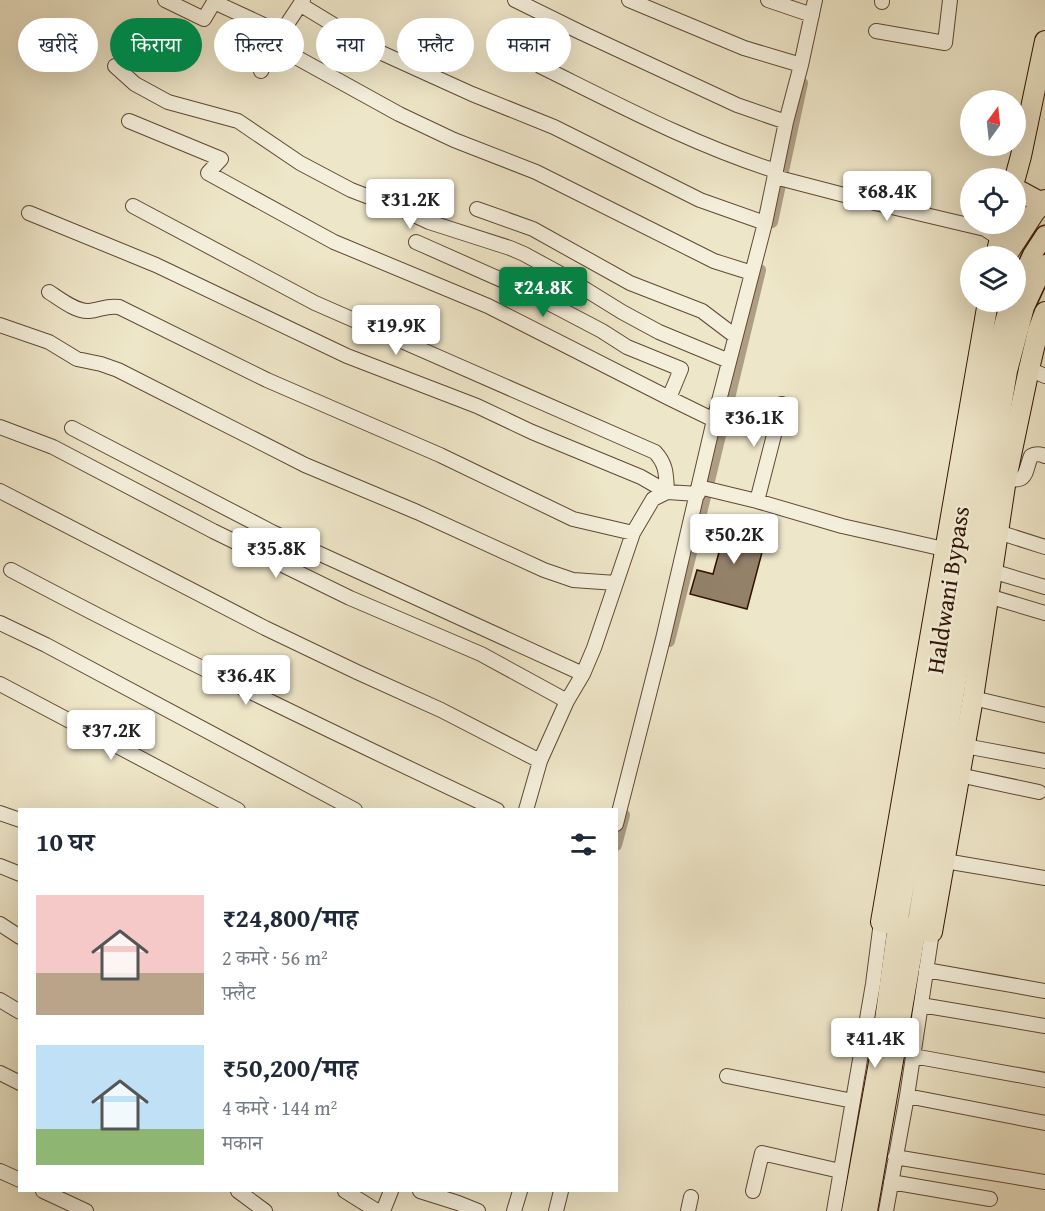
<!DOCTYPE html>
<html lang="hi">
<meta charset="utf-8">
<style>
body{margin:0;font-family:"Gentium Book Plus","Noto Serif Devanagari",serif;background:#f6f6f7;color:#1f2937;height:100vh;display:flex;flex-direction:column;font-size:22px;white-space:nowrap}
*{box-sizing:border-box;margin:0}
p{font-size:20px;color:#747a83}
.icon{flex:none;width:33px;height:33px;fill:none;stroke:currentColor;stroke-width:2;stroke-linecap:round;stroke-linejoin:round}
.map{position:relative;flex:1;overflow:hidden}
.sheet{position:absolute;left:18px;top:808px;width:600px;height:384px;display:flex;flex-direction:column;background:#fff;border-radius:0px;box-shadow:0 6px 24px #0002}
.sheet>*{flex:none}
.guide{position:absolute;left:18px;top:18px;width:600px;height:54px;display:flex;gap:12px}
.needle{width:39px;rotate:15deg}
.tools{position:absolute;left:960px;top:90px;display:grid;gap:12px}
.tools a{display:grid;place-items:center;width:66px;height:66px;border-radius:50%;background:#fff;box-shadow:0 6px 24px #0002;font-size:30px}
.price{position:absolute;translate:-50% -51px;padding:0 14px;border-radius:6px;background:#fff;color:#222;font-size:20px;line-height:39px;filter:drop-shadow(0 2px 3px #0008)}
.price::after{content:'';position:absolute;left:50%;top:36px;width:18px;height:14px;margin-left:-9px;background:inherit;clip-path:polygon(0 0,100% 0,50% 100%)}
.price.active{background:#0b8043;color:#fff}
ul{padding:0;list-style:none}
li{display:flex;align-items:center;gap:18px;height:150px;padding:0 18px}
li span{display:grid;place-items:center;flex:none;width:168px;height:120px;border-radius:0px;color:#555}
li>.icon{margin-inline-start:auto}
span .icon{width:72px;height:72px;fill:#fffc;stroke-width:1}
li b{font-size:26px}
h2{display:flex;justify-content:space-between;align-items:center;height:72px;padding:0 18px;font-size:26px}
.pill{padding:0 21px;border-radius:27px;background:#fff;box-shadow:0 6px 24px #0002;font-size:21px;line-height:54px}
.pill.active{background:#0b8043;color:#fff}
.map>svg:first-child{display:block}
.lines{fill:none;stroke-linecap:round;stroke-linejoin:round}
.canal{stroke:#ae9e85;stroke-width:12}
.building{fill:#93816a;stroke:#311304;stroke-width:1.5}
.minor-casing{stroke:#604835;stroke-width:16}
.major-casing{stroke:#311304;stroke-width:21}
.highway-casing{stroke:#311304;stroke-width:22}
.minor{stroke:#f4efdb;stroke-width:14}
.major{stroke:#eee6c8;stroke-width:18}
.highway{stroke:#eee6c8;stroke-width:20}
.labels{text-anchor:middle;stroke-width:4.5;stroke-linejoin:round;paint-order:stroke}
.street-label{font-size:24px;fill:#311304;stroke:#f4efdb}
</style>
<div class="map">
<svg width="1045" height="1211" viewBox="0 0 1045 1211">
<rect width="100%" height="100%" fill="#eee6c8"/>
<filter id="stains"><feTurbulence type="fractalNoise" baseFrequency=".00333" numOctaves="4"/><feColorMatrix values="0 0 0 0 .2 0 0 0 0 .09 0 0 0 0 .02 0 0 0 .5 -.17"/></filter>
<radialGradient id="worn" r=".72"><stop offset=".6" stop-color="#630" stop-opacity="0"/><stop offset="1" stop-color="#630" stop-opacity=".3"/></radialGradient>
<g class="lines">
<path class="canal" d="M772 222 802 83
M669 641 708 485 760 270
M616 845 624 815"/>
</g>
<path class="building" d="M729 516 769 526 747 609 690 594 697 570 713 574Z"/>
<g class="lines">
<g class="minor-casing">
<path id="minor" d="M165 0 204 19 214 2 281 33
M515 0 582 33 737 105 786 122
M629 0 744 48 801 65
M768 0 812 15
M882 2V0
M301 5 375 50 472 94 554 127 700 200 765 223
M876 31 945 43 950 0
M274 45 399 114 454 140 536 172 714 261 752 273
M115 66 135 84 168 102 238 121 300 163 351 190 403 210 429 222 510 248 524 254 559 273 622 312 659 332 729 361
M540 66C617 104 694 145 776 171
M261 71 278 38 303 0
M129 121 221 159 208 173 334 242 488 306 669 398 714 420
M775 177 875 203 985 229 999 238
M133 206 315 303 655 452C667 465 666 475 667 492
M477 209 533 229 630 283 702 311 735 336
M29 213 156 265 347 356 477 406 532 432 641 477 667 492
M416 242 522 289 602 331 627 347 681 369 669 398
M49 292C60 299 76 312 89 311 100 310 107 305 119 307L267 380 440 455 573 519 633 533
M0 325 49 342 77 359 101 364 118 370 305 465 417 512 544 570 573 580 616 583
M1029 369 1045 376
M0 427 53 447 213 531 350 598 481 654 567 701
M72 428 272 532 583 674
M1006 479C1028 482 1024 474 1031 456 1036 453 1040 454 1045 456
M699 487 757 501 842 526 944 549
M0 491 265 628 357 672 441 710 540 761
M757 501 782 404
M998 532 1045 547
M11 570C171 655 334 733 497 810
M992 571 1045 587
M988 596 1045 613
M0 623 46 645 355 810
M0 684 238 810
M973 698 1045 715
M965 746 1045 761
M959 775 1039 792
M526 810 540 761 567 701 583 674 594 648 633 533 653 499 667 492 698 494
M0 813 20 820
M616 824 663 639 714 420 765 223 786 122 801 65 815 0
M945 861 1045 878
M0 866 20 874
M0 924 20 937
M926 970 1045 991
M0 1000 20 1012
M921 1005 1045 1026
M913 1056 1045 1080
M0 1073 20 1083
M727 1076 853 1101
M907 1096 1045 1123
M895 1157 1045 1182
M0 1171 20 1180
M891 1182 990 1199
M43 1191 86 1211
M238 1191 265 1211
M345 1191 377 1211
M420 1191 458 1203 478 1211
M753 1191 762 1153 840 1171
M383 1211 391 1191
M514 1211 520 1191
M556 1211 561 1191
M688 1211 691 1197
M834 1211 873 984 881 922
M886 1211 907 1096 932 932"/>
</g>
<g class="major-casing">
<path id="major" d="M1016 290 1032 255 1045 235
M898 925C920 796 942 667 964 538 978 459 986 379 1010 302
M916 928 1008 371 1025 307 1045 264"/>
</g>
<g class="highway-casing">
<path id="highway" d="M1015 178 1021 156 1045 41
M1016 189 1042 203
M996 256 1003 224
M1006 256 1034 213 1045 200
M988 302C951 508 917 715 881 922L932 932 973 698 1006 479 1029 369 1038 331 1045 312
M852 1211 880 1057 898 925
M867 1211 916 928"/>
</g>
<use href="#minor" class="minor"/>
<use href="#major" class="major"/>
<use href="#highway" class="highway"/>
</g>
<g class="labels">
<g class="street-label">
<text transform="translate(948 590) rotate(-81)" y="8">Haldwani Bypass</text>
</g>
</g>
<rect width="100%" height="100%" filter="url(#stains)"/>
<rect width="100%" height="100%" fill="url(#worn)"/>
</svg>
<div class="tools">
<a><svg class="needle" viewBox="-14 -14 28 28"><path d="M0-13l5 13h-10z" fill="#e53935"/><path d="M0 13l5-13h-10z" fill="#747a83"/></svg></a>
<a><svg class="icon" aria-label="locate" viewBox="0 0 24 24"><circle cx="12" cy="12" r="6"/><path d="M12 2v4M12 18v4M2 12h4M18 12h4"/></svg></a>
<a><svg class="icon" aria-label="layers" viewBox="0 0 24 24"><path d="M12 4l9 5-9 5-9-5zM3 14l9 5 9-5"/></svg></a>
</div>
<b class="price" style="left:887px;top:222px">₹68.4K</b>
<b class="price" style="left:410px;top:230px">₹31.2K</b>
<b class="price active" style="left:543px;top:318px">₹24.8K</b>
<b class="price" style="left:396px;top:356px">₹19.9K</b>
<b class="price" style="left:754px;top:448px">₹36.1K</b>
<b class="price" style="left:734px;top:565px">₹50.2K</b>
<b class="price" style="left:276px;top:579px">₹35.8K</b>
<b class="price" style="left:246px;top:706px">₹36.4K</b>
<b class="price" style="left:111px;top:761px">₹37.2K</b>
<b class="price" style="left:875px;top:1069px">₹41.4K</b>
<div class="guide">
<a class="pill">खरीदें</a>
<a class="pill active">किराया</a>
<a class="pill">फ़िल्टर</a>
<a class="pill">नया</a>
<a class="pill">फ़्लैट</a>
<a class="pill">मकान</a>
</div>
<section class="sheet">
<h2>10 घर<svg class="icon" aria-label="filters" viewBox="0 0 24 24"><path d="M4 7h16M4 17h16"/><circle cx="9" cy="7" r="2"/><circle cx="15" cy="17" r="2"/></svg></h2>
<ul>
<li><span style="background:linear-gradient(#f6c9c9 65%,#b9a48a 0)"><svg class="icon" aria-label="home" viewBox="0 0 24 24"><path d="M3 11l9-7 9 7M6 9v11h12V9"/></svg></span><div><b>₹24,800/माह</b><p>2 कमरे · 56 m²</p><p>फ़्लैट</p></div></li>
<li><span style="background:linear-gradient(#bfe0f5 70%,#8fb573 0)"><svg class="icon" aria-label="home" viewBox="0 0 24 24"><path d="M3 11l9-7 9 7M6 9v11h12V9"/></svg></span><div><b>₹50,200/माह</b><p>4 कमरे · 144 m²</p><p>मकान</p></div></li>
</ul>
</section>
</div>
